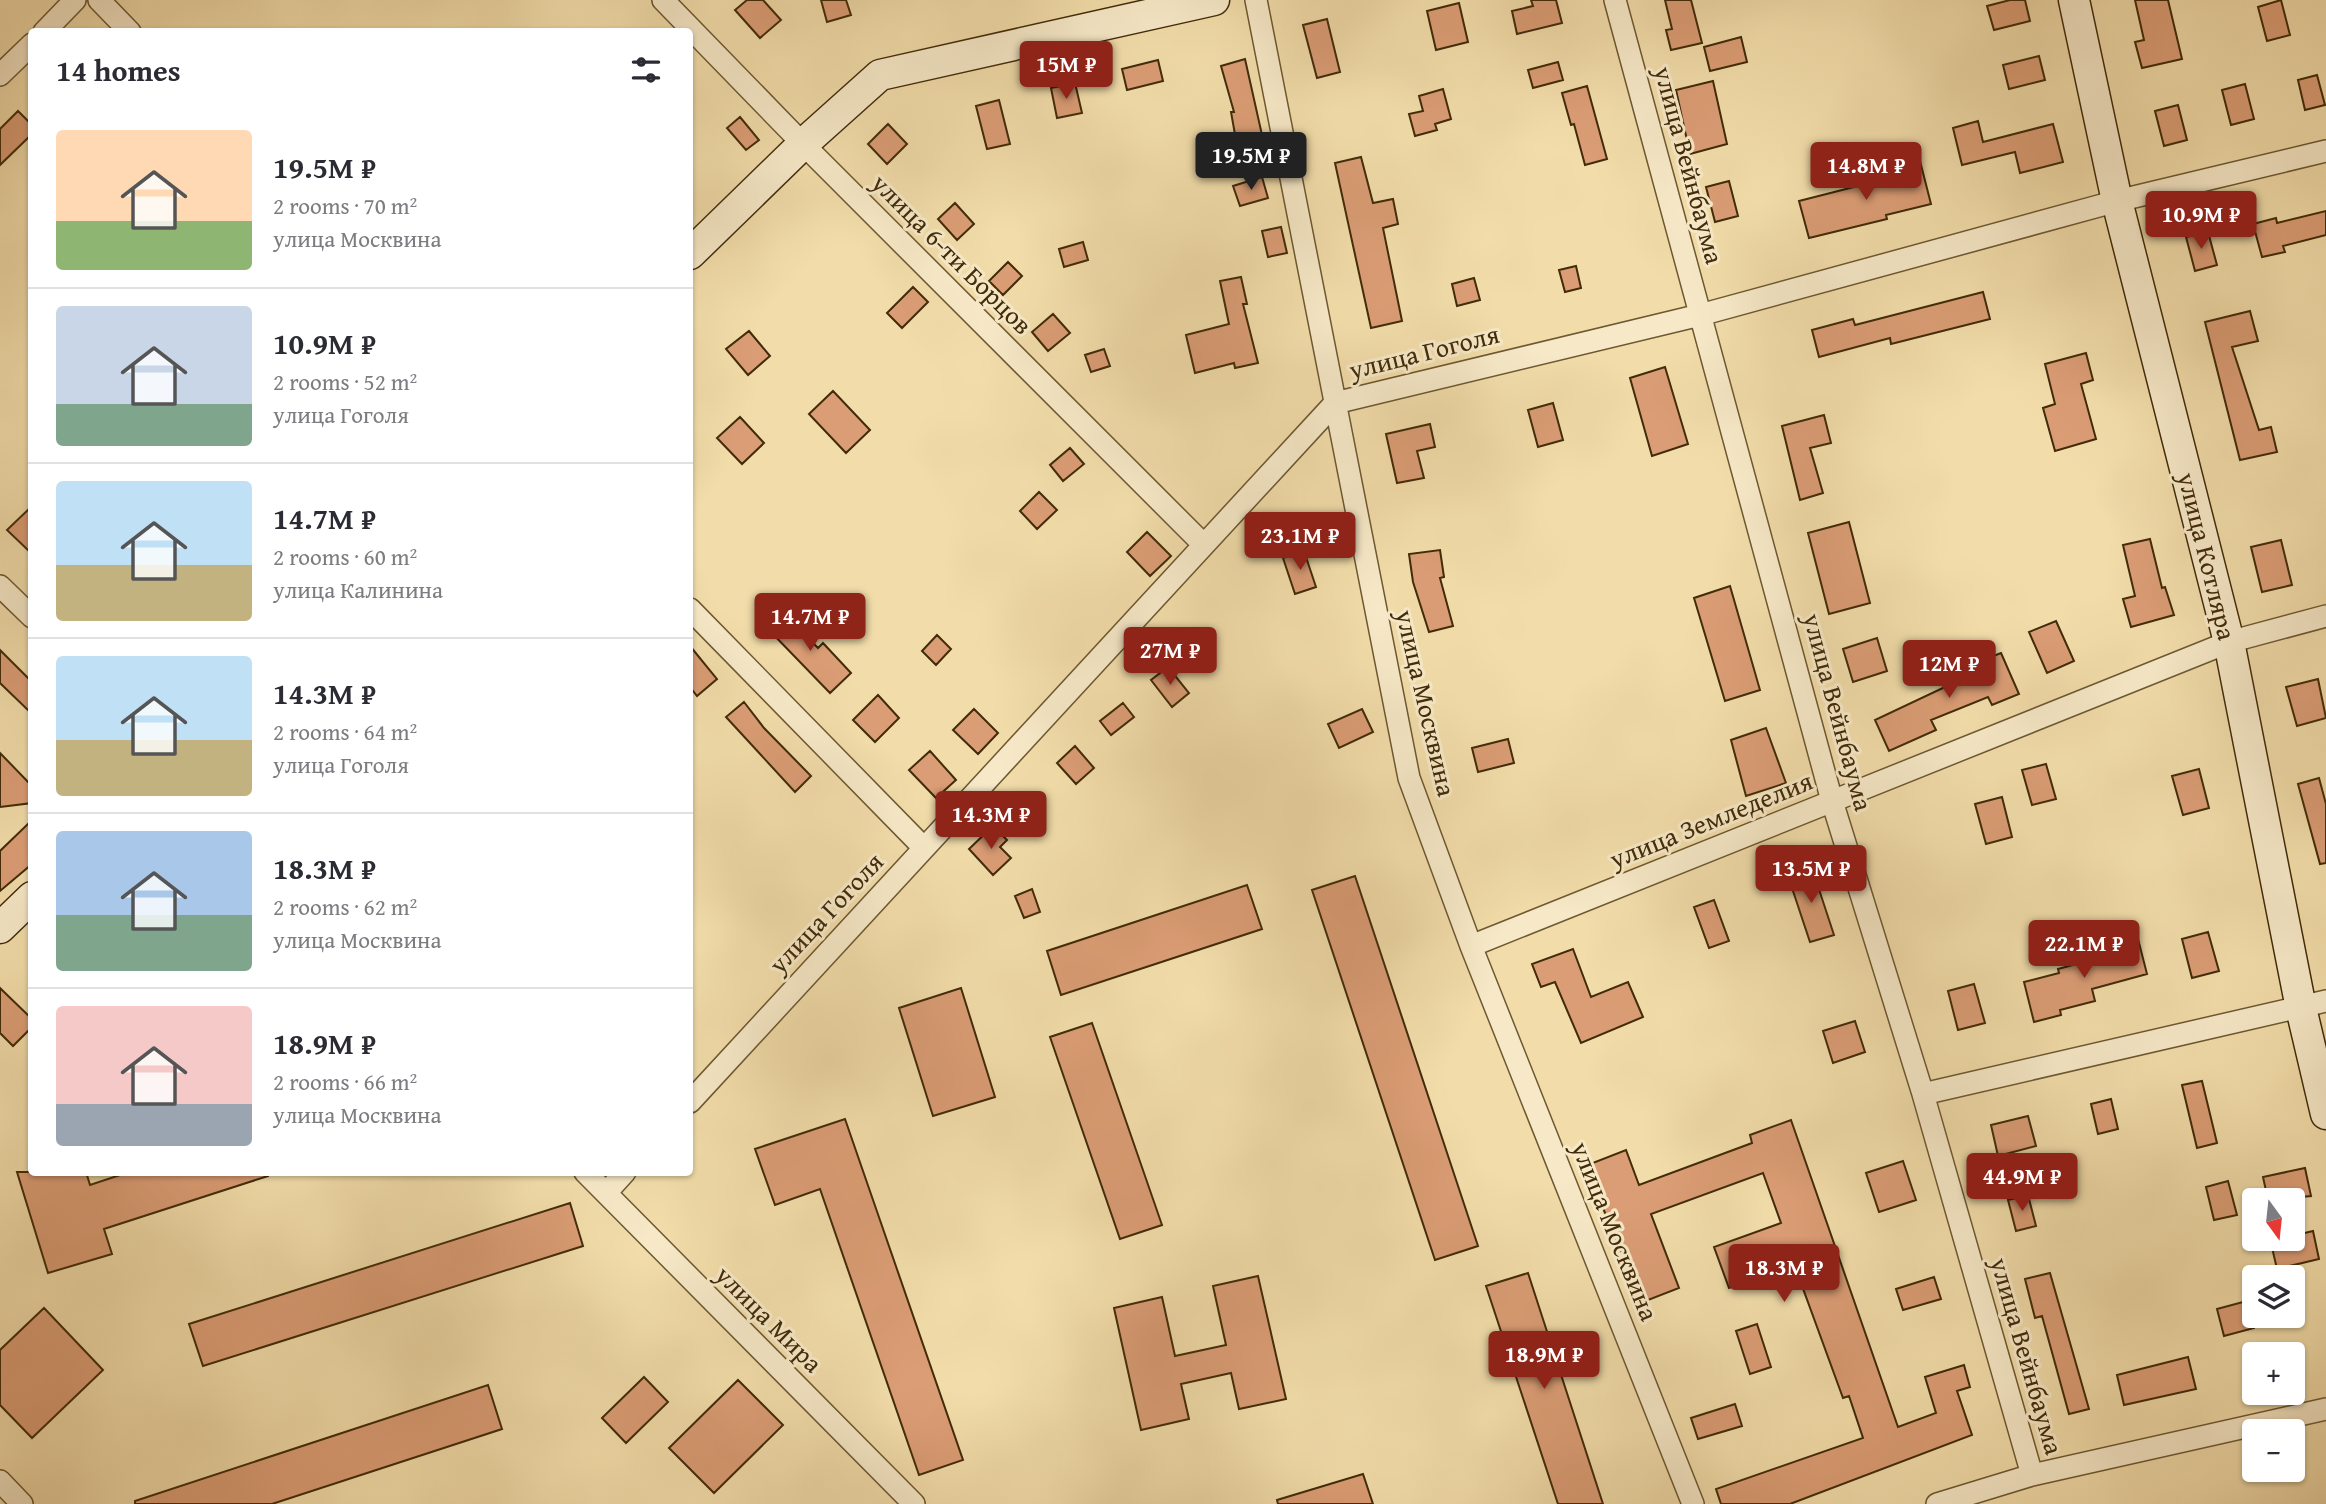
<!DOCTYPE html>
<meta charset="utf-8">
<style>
body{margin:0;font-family:"Gentium Book Plus",serif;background:#f7f7f7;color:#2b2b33;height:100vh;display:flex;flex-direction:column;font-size:26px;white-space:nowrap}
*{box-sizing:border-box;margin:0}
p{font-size:23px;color:#7c7c81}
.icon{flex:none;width:38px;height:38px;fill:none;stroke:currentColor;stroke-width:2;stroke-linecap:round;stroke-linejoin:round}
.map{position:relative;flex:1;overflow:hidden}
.drawer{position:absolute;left:28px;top:28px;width:665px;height:1148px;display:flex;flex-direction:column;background:#fff;border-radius:7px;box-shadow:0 2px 5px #0004}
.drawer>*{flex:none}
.needle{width:46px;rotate:165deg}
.fabs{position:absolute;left:2242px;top:1188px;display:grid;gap:14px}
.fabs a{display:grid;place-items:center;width:63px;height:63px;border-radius:7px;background:#fff;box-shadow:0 2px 5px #0004;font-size:35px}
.price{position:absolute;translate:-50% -60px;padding:0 16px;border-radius:7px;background:#8f2418;color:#fff;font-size:23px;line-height:46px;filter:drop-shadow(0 2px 4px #0008)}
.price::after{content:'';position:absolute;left:50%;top:42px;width:21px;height:16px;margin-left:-10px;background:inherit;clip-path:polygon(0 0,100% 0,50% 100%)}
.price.on{background:#222;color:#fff}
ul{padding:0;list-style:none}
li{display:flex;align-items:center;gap:21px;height:175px;padding:0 28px}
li+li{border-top:2px solid #e1e1e2}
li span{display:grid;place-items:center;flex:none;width:196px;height:140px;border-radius:7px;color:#555}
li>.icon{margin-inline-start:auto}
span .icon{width:84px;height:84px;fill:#fffc;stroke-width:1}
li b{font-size:30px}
h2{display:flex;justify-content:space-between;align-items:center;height:84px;padding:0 28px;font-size:30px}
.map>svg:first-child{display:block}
.building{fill:#db9d75;stroke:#412b09;stroke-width:2}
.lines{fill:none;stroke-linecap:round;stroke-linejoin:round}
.street-casing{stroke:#6d5831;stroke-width:24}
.secondary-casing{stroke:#412b09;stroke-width:33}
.street{stroke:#f7e9c8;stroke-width:21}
.secondary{stroke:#f7e9c8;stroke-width:30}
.labels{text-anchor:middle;stroke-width:6;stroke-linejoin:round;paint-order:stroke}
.street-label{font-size:26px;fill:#412b09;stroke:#f7e9c8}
</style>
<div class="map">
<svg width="2326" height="1504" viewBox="0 0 2326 1504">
<rect width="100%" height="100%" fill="#f2ddaa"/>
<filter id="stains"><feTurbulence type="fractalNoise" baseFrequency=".00286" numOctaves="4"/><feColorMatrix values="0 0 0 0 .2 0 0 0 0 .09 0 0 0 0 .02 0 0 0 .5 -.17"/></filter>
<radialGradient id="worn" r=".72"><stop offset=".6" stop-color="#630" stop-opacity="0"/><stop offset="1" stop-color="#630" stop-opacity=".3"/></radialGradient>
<path class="building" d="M747 0H763L781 20 760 38 735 10Z
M821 0H846L851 15 827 22Z
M1531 0H1556L1562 23 1517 34 1512 11 1533 6Z
M1665 0H1691L1702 43 1671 50 1666 30 1672 29Z
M2010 0H2025L2030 21 1994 30 1987 6Z
M2135 0H2168L2182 59 2142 68 2135 42 2144 40Z
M2281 0 2290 35 2267 41 2258 7Z
M1459 3 1468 42 1436 50 1427 11Z
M1327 19 1340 72 1317 78 1303 25Z
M1741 37 1747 62 1710 71 1704 47Z
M2039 56 2045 80 2009 89 2003 65Z
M1245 59 1262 135 1236 140 1231 112H1234L1221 66Z
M1158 60 1163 81 1127 90 1122 69Z
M1558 62 1563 80 1533 88 1528 70Z
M2317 75 2325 105 2305 110 2298 80Z
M1713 81 1727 144 1690 154 1676 90Z
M1075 83 1082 113 1057 118 1051 88Z
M2245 84 2254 119 2231 125 2222 90Z
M1587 86 1607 159 1585 165 1574 124 1571 125 1562 93Z
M1443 89 1451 119 1435 124 1437 130 1415 136 1409 114 1423 111 1419 96Z
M999 100 1010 144 987 149 976 106Z
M2178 105 2187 140 2164 146 2155 111Z
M18 111 32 125V134L0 165V129Z
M740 117 759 140 746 150 727 128Z
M1978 121 1983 142 2053 124 2063 162 2020 173 2015 152 1962 165 1953 128Z
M888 124 907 144 887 164 868 144Z
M1361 157 1373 203 1393 199 1398 224 1383 228 1402 321 1371 328 1335 163Z
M1920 161 1931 204 1886 215 1887 219 1809 238 1799 201 1893 177 1891 168Z
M1262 177 1268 198 1240 206 1233 186Z
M1729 181 1738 216 1715 222 1706 187Z
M955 203 974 224 957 240 938 219Z
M2326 211V235L2283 246 2285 252 2262 257 2253 224 2276 218 2277 223Z
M1281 227 1287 253 1268 257 1262 231Z
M2208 232 2217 265 2195 271 2186 237Z
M1083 242 1088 260 1064 267 1059 249Z
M1008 262 1022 276 1003 295 989 281Z
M1576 266 1581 288 1565 292 1559 270Z
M1241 277 1247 304H1243L1258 363 1235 368 1234 363 1195 373 1186 335 1229 324 1220 281Z
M1474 278 1480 300 1457 306 1452 284Z
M913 287 928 302 902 328 887 313Z
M1983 292 1990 319 1891 344 1890 338 1819 357 1812 330 1853 319 1855 325Z
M2250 311 2258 341 2232 347 2259 430 2271 427 2277 452 2240 460 2205 322Z
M1053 314 1070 333 1048 351 1032 332Z
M749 331 770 356 748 375 726 349Z
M1104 349 1110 366 1091 372 1085 355Z
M2086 353 2093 380 2081 384 2096 439 2055 451 2043 408 2055 404 2045 364Z
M1665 367 1688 444 1652 456 1630 378Z
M833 391 870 430 846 453 809 414Z
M1553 403 1563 440 1538 447 1528 410Z
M1824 415 1831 443 1810 448 1823 493 1800 500 1782 426Z
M740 417 764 443 742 464 717 438Z
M1430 424 1435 447 1417 451 1424 478 1397 483 1386 434Z
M1070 448 1084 464 1063 481 1050 465Z
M1039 492 1057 510 1037 529 1020 511Z
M32 506V554L7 530Z
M1849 522 1870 603 1829 614 1808 533Z
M1147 532 1171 556 1150 576 1127 552Z
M2150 539 2162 588 2165 587 2174 615 2131 627 2123 599 2135 596 2123 545Z
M2281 540 2292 585 2262 592 2251 547Z
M1440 550 1444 577 1440 578 1453 626 1429 632 1413 582 1409 554Z
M1304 551 1316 587 1295 594 1283 558Z
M1730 586 1760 690 1725 701 1694 598Z
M783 612 818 648 823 643 851 673 830 693 767 628Z
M2056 621 2074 661 2047 673 2029 632Z
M937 635 951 649 936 665 922 651Z
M1877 638 1887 671 1853 682 1843 649Z
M690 646 717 679 697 696 690 687Z
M0 650 32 682V714L0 683Z
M2001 653 2019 694 1992 705 1988 697 1931 720 1936 730 1889 751 1875 720 1945 687 1940 677Z
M1168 667 1189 693 1172 707 1151 680Z
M2318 679 2326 718 2297 726 2286 687Z
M878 695 899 718 875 742 853 720Z
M744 702 764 728 811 776 795 792 726 717Z
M1123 703 1134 717 1111 735 1100 721Z
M974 709 998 733 978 754 953 730Z
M1362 709 1373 732 1339 748 1328 724Z
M1766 728 1786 783 1746 796 1731 740Z
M1508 739 1514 763 1478 772 1472 748Z
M1075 746 1094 768 1076 784 1057 763Z
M930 751 956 780 936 798 909 770Z
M0 753 32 786V803L0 807Z
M2046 764 2056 799 2032 805 2022 770Z
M2199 769 2209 808 2183 815 2172 776Z
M2319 778 2326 804V863L2320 864 2298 784Z
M2002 797 2012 837 1986 844 1975 804Z
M32 820V864L0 891V851Z
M993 826 1007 840 1000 847 1011 858 993 875 969 849Z
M1812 868 1834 935 1810 942 1788 876Z
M1355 876 1478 1246 1435 1260 1312 890Z
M1247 885 1262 929 1061 995 1047 951Z
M1032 889 1040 912 1024 918 1015 896Z
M1714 900 1729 941 1709 948 1694 907Z
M2208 932 2219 971 2192 978 2182 939Z
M2137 935 2147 974 2092 989 2095 1001 2060 1010 2061 1015 2034 1022 2024 982 2059 973 2058 969 2114 954 2110 942Z
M1573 949 1591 997 1628 982 1643 1017 1581 1043 1555 982 1541 987 1532 964Z
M1974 984 1985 1023 1958 1030 1948 991Z
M0 988 32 1019V1027L13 1046 0 1033Z
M961 988 995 1097 933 1116 899 1008Z
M1855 1021 1865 1052 1833 1063 1823 1031Z
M1092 1023 1162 1225 1120 1239 1050 1037Z
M2202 1081 2217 1143 2197 1148 2182 1085Z
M2111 1099 2118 1129 2098 1134 2091 1104Z
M2028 1116 2036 1146 1998 1156 1991 1125Z
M845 1119 963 1460 919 1475 820 1189 775 1205 755 1149Z
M1791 1120 1898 1427 1936 1413 1925 1377 1964 1365 1970 1387 1957 1391 1972 1435 1790 1504H1721L1716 1489 1863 1438 1849 1396 1843 1398 1794 1264 1729 1288 1714 1247 1781 1223 1763 1173 1651 1214 1679 1288 1643 1302 1585 1166 1626 1150 1639 1185 1752 1143 1750 1135Z
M1903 1161 1916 1200 1879 1212 1866 1173Z
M2305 1168 2311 1196 2268 1200 2263 1177Z
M17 1172H86L90 1185 129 1172H267L268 1176 104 1229 112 1254 48 1273Z
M2228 1181 2237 1215 2214 1220 2206 1187Z
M2028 1195 2036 1226 2016 1231 2008 1200Z
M570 1203 583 1246 203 1366 189 1324Z
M2313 1231 2319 1259 2277 1269 2270 1239H2292V1236Z
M1528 1273 1603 1504H1558L1486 1286Z
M2050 1273 2089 1409 2069 1414 2042 1316 2035 1318 2025 1279Z
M1258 1276 1286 1399 1239 1409 1231 1373 1181 1384 1189 1419 1141 1430 1114 1308 1162 1297 1175 1356 1226 1345 1213 1286Z
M1934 1277 1941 1299 1903 1310 1896 1289Z
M2254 1299V1328L2224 1336 2217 1309Z
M44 1308 103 1370 32 1438 0 1405V1350Z
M1757 1324 1771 1367 1750 1374 1736 1331Z
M2188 1357 2196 1389 2124 1405 2117 1375Z
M644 1377 668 1402 626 1443 602 1418Z
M738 1380 783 1425 714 1493 669 1448Z
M488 1385 502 1429 272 1504H135V1501Z
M1735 1404 1742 1426 1698 1439 1691 1418Z
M1363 1474 1373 1504H1278L1277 1500Z"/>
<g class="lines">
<g class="street-casing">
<path id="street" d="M99 0 130 32
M663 0 803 144 1204 545
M1256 0 1409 778 1471 946 1693 1504
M1615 0 1832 801 1923 1094 2032 1475
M44 32 75 0
M0 75 32 44
M0 586 32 617
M690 609 924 848
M1471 946 2229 642 2326 616
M1923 1094 2326 1001
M690 1102 1335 403 1700 315 2117 201 2326 151
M585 1172 914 1504
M606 1193 625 1172
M0 1481 22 1504
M1937 1504 2032 1475 2326 1409"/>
</g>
<g class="secondary-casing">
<path id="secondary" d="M2074 0 2117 201 2229 642 2301 1008 2326 1114
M690 254 803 144 880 75 1214 0
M0 928 32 897"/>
</g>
<use href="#street" class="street"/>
<use href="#secondary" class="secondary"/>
</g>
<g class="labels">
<g class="street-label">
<text transform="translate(1689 165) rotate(75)" y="9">улица Вейнбаума</text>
<text transform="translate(952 254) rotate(45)" y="9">улица 6-ти Борцов</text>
<text transform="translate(1424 352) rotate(-14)" y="9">улица Гоголя</text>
<text transform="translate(2207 556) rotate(76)" y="9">улица Котляра</text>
<text transform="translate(1426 703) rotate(77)" y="9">улица Москвина</text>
<text transform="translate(1838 712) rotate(75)" y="9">улица Вейнбаума</text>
<text transform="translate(1711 820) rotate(-22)" y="9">улица Земледелия</text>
<text transform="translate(826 913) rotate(-47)" y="9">улица Гоголя</text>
<text transform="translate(1615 1231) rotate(68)" y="9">улица Москвина</text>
<text transform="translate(769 1319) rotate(45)" y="9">улица Мира</text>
<text transform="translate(2027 1356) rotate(74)" y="9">улица Вейнбаума</text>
</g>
</g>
<rect width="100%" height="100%" filter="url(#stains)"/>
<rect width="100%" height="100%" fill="url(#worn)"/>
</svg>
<div class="fabs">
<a><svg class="needle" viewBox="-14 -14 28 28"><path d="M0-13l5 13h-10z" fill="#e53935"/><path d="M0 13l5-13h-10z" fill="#7c7c81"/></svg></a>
<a><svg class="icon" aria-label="layers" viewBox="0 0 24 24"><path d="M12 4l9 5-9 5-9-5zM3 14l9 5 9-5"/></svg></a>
<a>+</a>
<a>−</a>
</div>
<b class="price" style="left:1066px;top:101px">15M ₽</b>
<b class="price on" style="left:1251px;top:192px">19.5M ₽</b>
<b class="price" style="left:1866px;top:202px">14.8M ₽</b>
<b class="price" style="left:2201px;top:251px">10.9M ₽</b>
<b class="price" style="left:1300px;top:572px">23.1M ₽</b>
<b class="price" style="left:810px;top:653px">14.7M ₽</b>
<b class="price" style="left:1170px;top:687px">27M ₽</b>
<b class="price" style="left:1949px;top:700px">12M ₽</b>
<b class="price" style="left:991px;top:851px">14.3M ₽</b>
<b class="price" style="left:1811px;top:905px">13.5M ₽</b>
<b class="price" style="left:2084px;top:980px">22.1M ₽</b>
<b class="price" style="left:2022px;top:1213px">44.9M ₽</b>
<b class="price" style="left:1784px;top:1304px">18.3M ₽</b>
<b class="price" style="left:1544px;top:1391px">18.9M ₽</b>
<section class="drawer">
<h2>14 homes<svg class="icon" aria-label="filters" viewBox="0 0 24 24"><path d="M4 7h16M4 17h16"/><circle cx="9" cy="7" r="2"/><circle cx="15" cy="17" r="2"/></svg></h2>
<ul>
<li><span style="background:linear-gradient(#ffd9b3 65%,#8fb573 0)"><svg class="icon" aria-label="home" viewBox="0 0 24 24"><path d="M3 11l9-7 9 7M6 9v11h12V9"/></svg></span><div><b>19.5M ₽</b><p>2 rooms · 70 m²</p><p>улица Москвина</p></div></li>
<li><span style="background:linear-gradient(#c9d6e8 70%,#7fa58c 0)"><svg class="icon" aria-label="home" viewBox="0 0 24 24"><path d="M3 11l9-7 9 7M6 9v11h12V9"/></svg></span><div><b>10.9M ₽</b><p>2 rooms · 52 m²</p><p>улица Гоголя</p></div></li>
<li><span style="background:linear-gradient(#bfe0f5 60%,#c2b280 0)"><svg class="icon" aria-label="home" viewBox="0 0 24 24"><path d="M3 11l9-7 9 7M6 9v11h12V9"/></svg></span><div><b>14.7M ₽</b><p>2 rooms · 60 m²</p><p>улица Калинина</p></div></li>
<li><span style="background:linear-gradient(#bfe0f5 60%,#c2b280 0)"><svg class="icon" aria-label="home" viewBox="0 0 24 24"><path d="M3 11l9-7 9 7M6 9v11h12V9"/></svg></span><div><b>14.3M ₽</b><p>2 rooms · 64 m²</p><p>улица Гоголя</p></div></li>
<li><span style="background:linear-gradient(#a9c7e8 60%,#7fa58c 0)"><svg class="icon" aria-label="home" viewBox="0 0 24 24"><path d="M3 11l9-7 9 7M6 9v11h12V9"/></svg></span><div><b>18.3M ₽</b><p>2 rooms · 62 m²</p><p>улица Москвина</p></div></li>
<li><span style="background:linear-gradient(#f6c9c9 70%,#9aa5b1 0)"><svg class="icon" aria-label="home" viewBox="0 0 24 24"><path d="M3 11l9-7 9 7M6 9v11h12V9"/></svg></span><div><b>18.9M ₽</b><p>2 rooms · 66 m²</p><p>улица Москвина</p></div></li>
</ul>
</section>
</div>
